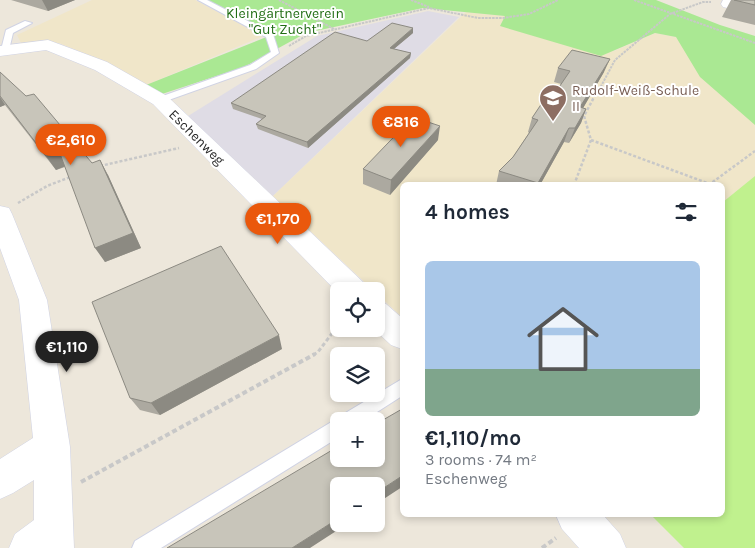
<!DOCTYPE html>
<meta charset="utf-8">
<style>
body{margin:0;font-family:Karla,sans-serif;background:#f6f6f7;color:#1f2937;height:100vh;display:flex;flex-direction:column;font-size:19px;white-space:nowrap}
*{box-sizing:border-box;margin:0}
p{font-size:16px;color:#747a83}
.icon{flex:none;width:28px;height:28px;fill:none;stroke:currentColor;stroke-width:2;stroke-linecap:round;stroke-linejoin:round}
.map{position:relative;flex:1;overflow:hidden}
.sheet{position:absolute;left:400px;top:182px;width:325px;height:335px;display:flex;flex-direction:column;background:#fff;border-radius:8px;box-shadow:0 2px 8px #0003}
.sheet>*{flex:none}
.controls{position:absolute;left:330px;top:282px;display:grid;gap:10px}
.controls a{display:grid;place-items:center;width:55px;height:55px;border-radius:8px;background:#fff;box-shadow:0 2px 8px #0003;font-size:25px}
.price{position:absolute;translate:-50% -42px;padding:0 11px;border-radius:18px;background:#ea580c;color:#fff;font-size:16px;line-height:32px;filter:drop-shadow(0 1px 2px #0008)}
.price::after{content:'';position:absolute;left:50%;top:30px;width:15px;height:11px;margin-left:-8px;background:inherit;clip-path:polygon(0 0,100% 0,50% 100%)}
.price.current{background:#222;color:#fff}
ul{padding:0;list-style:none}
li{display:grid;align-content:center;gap:10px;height:265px;padding:0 25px}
li span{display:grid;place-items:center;height:155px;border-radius:8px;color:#555}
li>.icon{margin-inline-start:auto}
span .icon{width:90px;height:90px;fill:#fffc;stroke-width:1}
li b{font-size:21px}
h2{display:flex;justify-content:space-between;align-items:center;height:60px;padding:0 25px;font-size:21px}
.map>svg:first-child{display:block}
.industrial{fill:#dfdce5}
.education{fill:#f0e6c9}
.green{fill:#aae893}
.pitch{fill:#c0f18e}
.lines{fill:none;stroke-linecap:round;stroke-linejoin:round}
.lane-casing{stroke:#d0d3e4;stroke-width:2}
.street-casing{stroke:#d0d3e4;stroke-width:1}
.path-far3{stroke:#c8c8c8;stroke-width:2;stroke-dasharray:2.5 1;stroke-linecap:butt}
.path-far2{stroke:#c8c8c8;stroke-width:2.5;stroke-dasharray:3 2;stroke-linecap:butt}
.path-far1{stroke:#c8c8c8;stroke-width:3;stroke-dasharray:4 2.5;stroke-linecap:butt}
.path{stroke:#c8c8c8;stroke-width:4;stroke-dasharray:5 3;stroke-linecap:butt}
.lane{fill:#fff;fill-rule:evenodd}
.street{fill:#fff;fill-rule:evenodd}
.wall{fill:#aca9a0}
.shaded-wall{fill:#8c8a82}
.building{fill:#c8c5ba;stroke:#8c8a82}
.labels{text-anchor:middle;stroke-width:4;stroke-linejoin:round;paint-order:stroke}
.far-park-label{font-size:14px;fill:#216d14;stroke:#fff}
.far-education-label{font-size:14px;fill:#785e54;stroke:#fff;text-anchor:start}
.far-street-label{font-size:14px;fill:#2a2a2a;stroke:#fff}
</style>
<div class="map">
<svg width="755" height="548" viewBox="0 0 755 548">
<rect width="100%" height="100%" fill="#ede7db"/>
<path class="industrial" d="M428 11 459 17 273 196 188 116 317 36Z"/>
<path class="education" d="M92 0H195L263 36 146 85 108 63 59 43 22 45 17 35Z
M466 12 505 16 614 51 655 33 676 37 755 68V176L723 202 722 185H402V317L273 196Z"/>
<path class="green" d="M203 0H656L720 25 755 36V125L700 77 676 37 655 33 601 56 500 26 505 16 423 8 306 33 244 67 162 94 146 85 269 36Z"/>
<path class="pitch" d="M755 176V548H684L651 515H722L723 202Z"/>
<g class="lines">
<g class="lane-casing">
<path id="lane" d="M198 0H207L273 34 279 53 256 69 163 102H157V98L250 65 271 52 266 37Z
M25 21 32 23 13 33 9 50 2 52 1 50 6 30Z
M402 379V396L363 421H339V437L161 548H132L135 541 333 421 340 419 342 415Z"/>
</g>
<g class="street-casing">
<path id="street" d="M723 0H737L736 1 755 6V14L723 7 721 4Z
M48 40 107 62 167 96 364 283 368 291H339V294L153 104 95 70 46 50 0 56V46Z
M0 206 9 208 12 214 47 300 70 447 74 548H9L15 534 34 520V480L13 493 0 499V459L33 438 19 300 0 248Z
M376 300 386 304 402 318V349L391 345 374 329H376Z
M556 515H603L620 534 626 548H579L562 529Z"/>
</g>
<path class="path-far3" d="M279 0 334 29
M411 0 429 7
M634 0 755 43
M289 46 306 36 429 8 478 18H503L529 14 558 0
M599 90 615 60 670 14 703 2H711"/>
<path class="path-far2" d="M591 140 710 184 755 151
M100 166 179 148
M574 185 591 140 584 116 599 88
M18 203 47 186 73 176"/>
<path class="path-far1" d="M313 355 318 352 339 324"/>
<path class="path" d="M81 482 315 354
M542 548 556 538"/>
<use href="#lane" class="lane"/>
<use href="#street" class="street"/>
</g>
<path class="wall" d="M11 0H75L48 11Z
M731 0H755V25L722 17Z
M413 33 394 49 411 53 410 58 308 148 258 129 256 124 262 119 233 109 231 103 367 41Z
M558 68 604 72 583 108 586 109 581 123 569 143 564 142 540 185H496L499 171 513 157 529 133 528 132 532 118 549 102 561 84 554 82Z
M0 72 92 163 108 175 141 248 105 262 65 167 56 170 5 105 0 107Z
M438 140 390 195 363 184V169Z
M282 349 160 415 140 410 130 398Z"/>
<path class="shaded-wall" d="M42 0H75L48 11Z
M413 28V33L389 53 390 48Z
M411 53 410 58 308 148 307 142Z
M610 59 604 72 575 122 580 107Z
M0 97 5 105 0 107Z
M586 109 581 123 569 143 575 128Z
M440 126 438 140 390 195 391 180Z
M569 128 564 142 540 185H537Z
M59 151 68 165 56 170 46 156Z
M100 160 108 175 141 248 105 262 95 248Z
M279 335 282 349 160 415 151 403Z
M402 476V487L376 504V493Z
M339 518V524H347L310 548H292Z"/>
<path class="building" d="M734 0H755V5Z
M392 23 413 28 390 48 411 53 307 142 256 124 266 116 231 103 335 32 367 41Z
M572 50 610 59 580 107 586 109 575 128H569L538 183 499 171 513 157 538 120 532 118 544 100 549 102 570 71 558 68Z
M0 72 26 96 34 94 92 163 100 160 133 233 95 248 59 151 46 156 0 96Z
M413 117 440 126 391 180 363 169Z
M221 246 279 335 151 403 130 398 92 302Z
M402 409V476L376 493V486H339V518L292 548H167L339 446V459H376V424Z"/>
<defs>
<g id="school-pin" transform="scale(1.4375)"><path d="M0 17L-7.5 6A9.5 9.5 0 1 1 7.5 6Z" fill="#8d6e63" stroke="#fff"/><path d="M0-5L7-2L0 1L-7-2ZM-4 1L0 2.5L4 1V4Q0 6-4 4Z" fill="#fff"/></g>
</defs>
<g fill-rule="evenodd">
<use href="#school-pin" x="553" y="98"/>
</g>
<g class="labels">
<g class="far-park-label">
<text x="285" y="18">Kleingärtnerverein<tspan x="285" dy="16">"Gut Zucht"</tspan></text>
</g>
<g class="far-education-label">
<text x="572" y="95">Rudolf-Weiß-Schule<tspan x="572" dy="16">II</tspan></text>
</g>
<g class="far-street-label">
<text transform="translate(197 137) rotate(45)" y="5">Eschenweg</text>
</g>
</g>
</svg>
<div class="controls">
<a><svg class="icon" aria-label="locate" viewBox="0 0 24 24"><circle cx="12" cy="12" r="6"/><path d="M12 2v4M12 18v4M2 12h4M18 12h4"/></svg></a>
<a><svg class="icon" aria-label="layers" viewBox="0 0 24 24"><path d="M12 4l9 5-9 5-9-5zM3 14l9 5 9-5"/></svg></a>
<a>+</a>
<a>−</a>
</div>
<b class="price" style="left:401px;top:148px">€816</b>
<b class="price" style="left:71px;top:166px">€2,610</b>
<b class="price" style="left:278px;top:245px">€1,170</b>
<b class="price current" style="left:67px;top:373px">€1,110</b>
<section class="sheet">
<h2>4 homes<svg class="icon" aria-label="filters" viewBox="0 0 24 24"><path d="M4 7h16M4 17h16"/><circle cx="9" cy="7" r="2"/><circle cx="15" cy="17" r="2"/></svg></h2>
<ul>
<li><span style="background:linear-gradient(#a9c7e8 70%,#7fa58c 0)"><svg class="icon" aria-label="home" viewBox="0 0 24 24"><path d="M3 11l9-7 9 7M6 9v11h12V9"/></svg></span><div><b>€1,110/mo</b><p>3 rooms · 74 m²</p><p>Eschenweg</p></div></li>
</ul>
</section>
</div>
